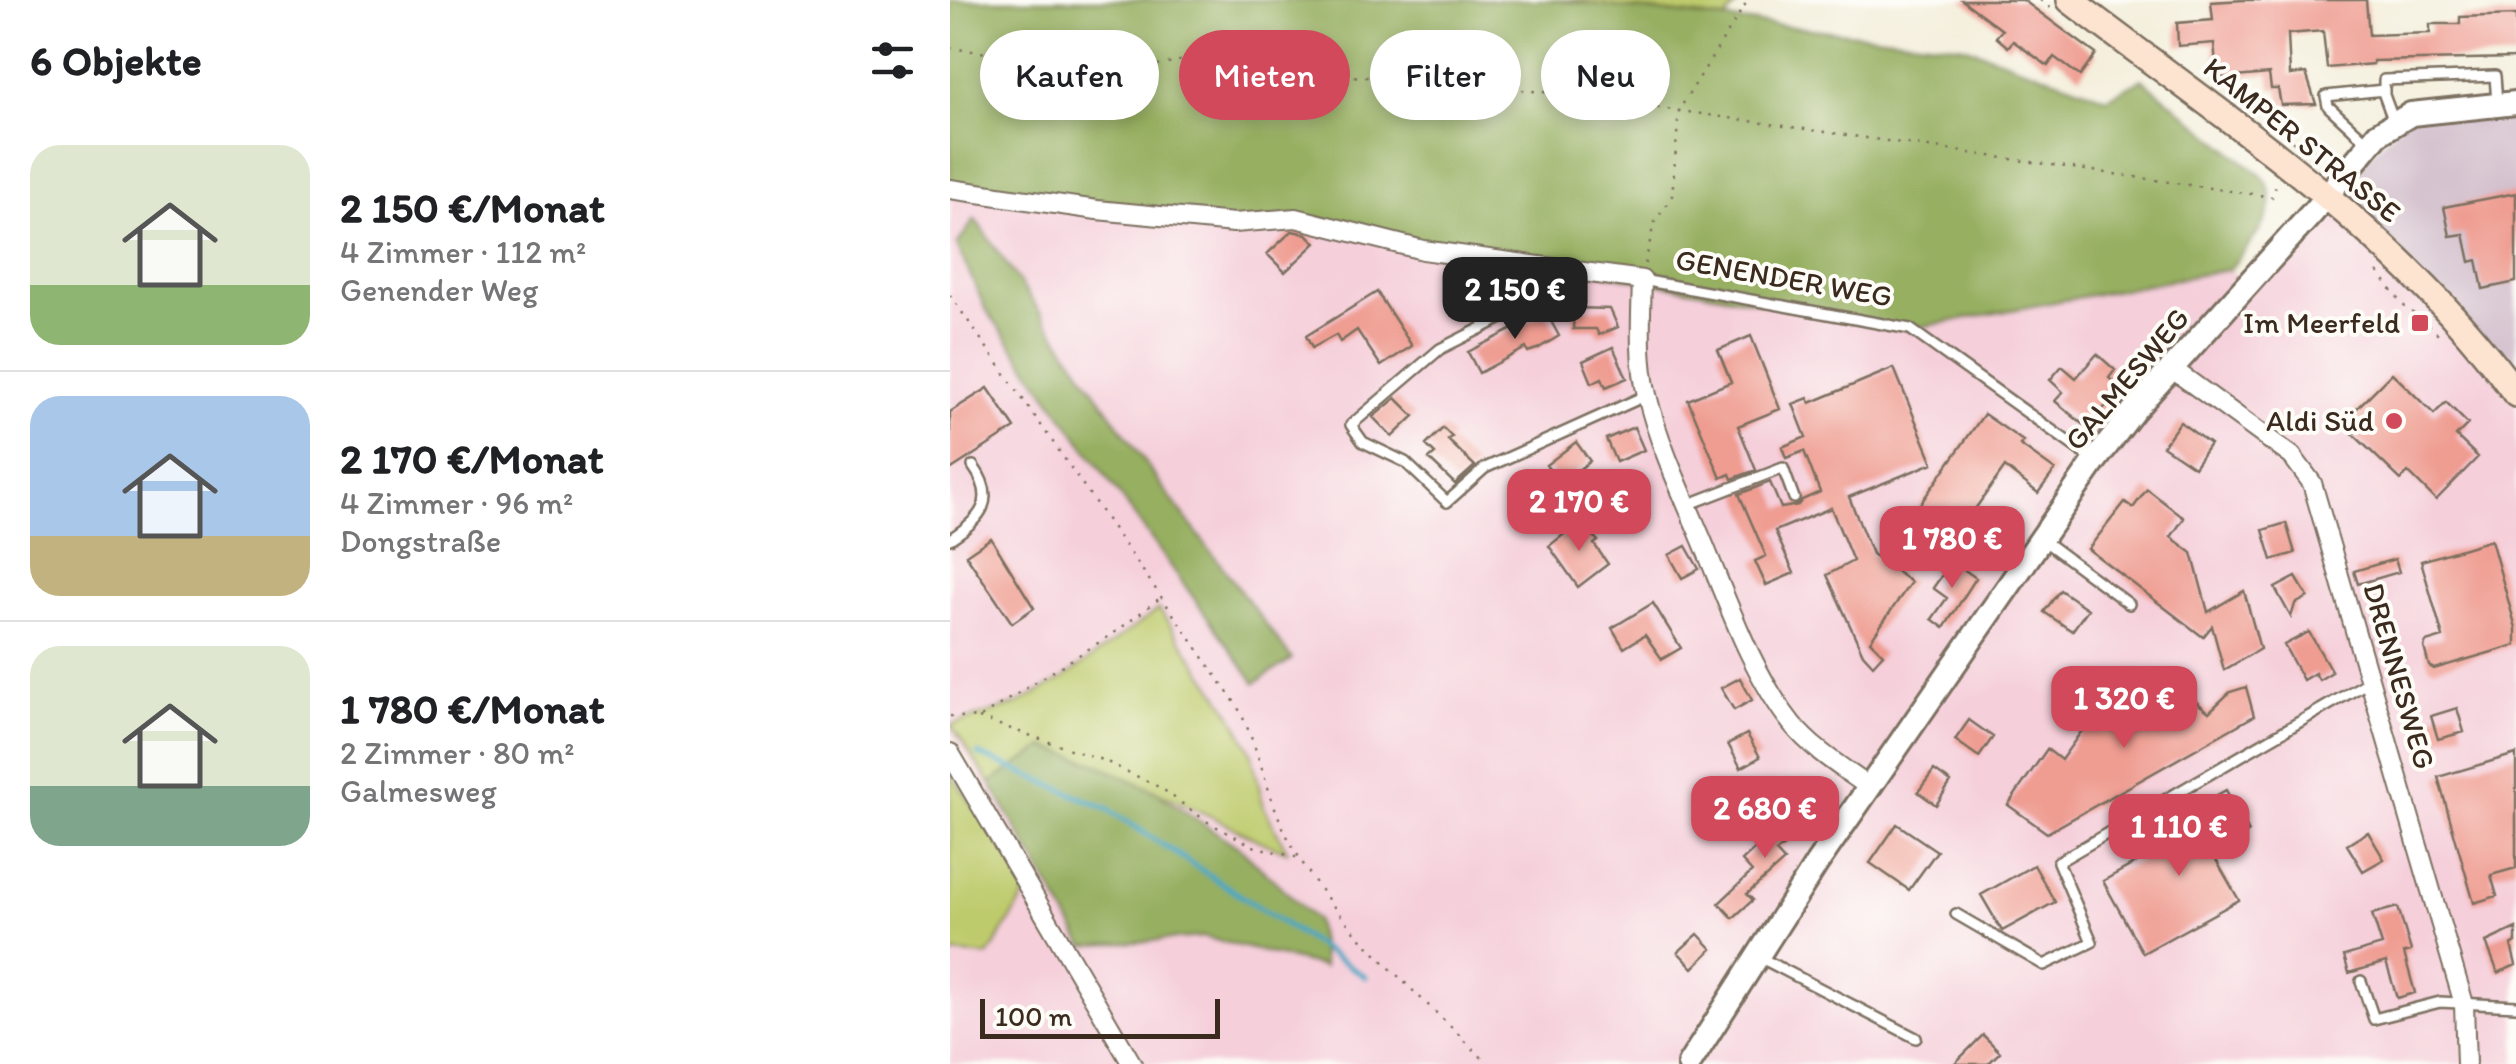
<!DOCTYPE html>
<html lang="de">
<meta charset="utf-8">
<style>
body{margin:0;font-family:Itim,sans-serif;background:#f2f2f2;color:#202124;height:100vh;display:flex;flex-direction:column;font-size:38px;white-space:nowrap}
*{box-sizing:border-box;margin:0}
p{font-size:32px;color:#757577}
.icon{flex:none;width:55px;height:55px;fill:none;stroke:currentColor;stroke-width:2;stroke-linecap:round;stroke-linejoin:round}
.map{position:relative;flex:1;overflow:hidden}
.details{display:flex;flex-direction:column;background:#fff;width:950px}
.details>*{flex:none}
.top-card{position:absolute;left:30px;top:30px;width:950px;height:90px;display:flex;gap:20px}
.scale{position:absolute;left:30px;bottom:25px;width:240px;box-sizing:border-box;padding-left:10px;border:5px solid #3b2a1e;border-top:0;font-size:28px;line-height:35px;white-space:nowrap;color:#3b2a1e;-webkit-text-stroke:8px #fdfcf7;paint-order:stroke}
.price{position:absolute;translate:-50% -85px;padding:0 22px;border-radius:20px;background:#d1495b;color:#fff;font-size:32px;line-height:65px;filter:drop-shadow(0 2px 5px #0008)}
.price::after{content:'';position:absolute;left:50%;top:60px;width:30px;height:22px;margin-left:-15px;background:inherit;clip-path:polygon(0 0,100% 0,50% 100%)}
.price.active{background:#222;color:#fff}
ul{padding:0;list-style:none}
li{display:flex;align-items:center;gap:30px;height:250px;padding:0 30px}
li+li{border-top:2px solid #e0e0e0}
li span{display:grid;place-items:center;flex:none;width:280px;height:200px;border-radius:30px;color:#555}
li>.icon{margin-inline-start:auto}
span .icon{width:120px;height:120px;fill:#fffc;stroke-width:1}
li b{font-size:42px}
h2{display:flex;justify-content:space-between;align-items:center;height:120px;padding:0 30px;font-size:42px}
.chip{padding:0 35px;border-radius:45px;background:#fff;box-shadow:0 5px 15px #0003;font-size:35px;line-height:90px}
.chip.active{background:#d1495b;color:#fff}
main{display:flex;flex:1;min-height:0}
.map>svg:first-child{display:block}
.built{fill:#f5cfda}
.industrial{fill:#d1bdcb}
.green{fill:#becb6c;stroke:#7c7a45;stroke-width:2.5}
.forest{fill:#96af60;stroke:#686c3f;stroke-width:2.5}
.lines{fill:none;stroke-linecap:round;stroke-linejoin:round}
.stream{stroke:#46a7c5;stroke-width:5}
.building{fill:#ef9c91}
.service-casing{stroke:#7c6f60;stroke-width:14}
.minor-casing{stroke:#7c6f60;stroke-width:22}
.tertiary-casing{stroke:#7c6f60;stroke-width:28}
.secondary-casing{stroke:#7c6f60;stroke-width:30}
.path{stroke:#7c6f60;stroke-width:2.5;stroke-dasharray:2.5 8;stroke-linecap:butt}
.service{stroke:#fff;stroke-width:9}
.minor{stroke:#fff;stroke-width:18}
.tertiary{stroke:#fff;stroke-width:22}
.secondary{stroke:#fde4d1;stroke-width:25}
.poi-dot{fill:#d1495b;stroke:#fdfcf7;stroke-width:4}
.labels{text-anchor:middle;stroke-width:8;stroke-linejoin:round;paint-order:stroke}
.street-label{font-size:30px;fill:#3b2a1e;stroke:#fdfcf7}
.poi-label{font-size:30px;fill:#3b2a1e;stroke:#fdfcf7;text-anchor:end}
</style>
<main>
<section class="details">
<h2>6 Objekte<svg class="icon" aria-label="filters" viewBox="0 0 24 24"><path d="M4 7h16M4 17h16"/><circle cx="9" cy="7" r="2"/><circle cx="15" cy="17" r="2"/></svg></h2>
<ul>
<li><span style="background:linear-gradient(#dfe7d0 70%,#8fb573 0)"><svg class="icon" aria-label="home" viewBox="0 0 24 24"><path d="M3 11l9-7 9 7M6 9v11h12V9"/></svg></span><div><b>2 150 €/Monat</b><p>4 Zimmer · 112 m²</p><p>Genender Weg</p></div></li>
<li><span style="background:linear-gradient(#a9c7e8 70%,#c2b280 0)"><svg class="icon" aria-label="home" viewBox="0 0 24 24"><path d="M3 11l9-7 9 7M6 9v11h12V9"/></svg></span><div><b>2 170 €/Monat</b><p>4 Zimmer · 96 m²</p><p>Dongstraße</p></div></li>
<li><span style="background:linear-gradient(#dfe7d0 70%,#7fa58c 0)"><svg class="icon" aria-label="home" viewBox="0 0 24 24"><path d="M3 11l9-7 9 7M6 9v11h12V9"/></svg></span><div><b>1 780 €/Monat</b><p>2 Zimmer · 80 m²</p><p>Galmesweg</p></div></li>
</ul>
</section>
<div class="map">
<svg width="1566" height="1064" viewBox="0 0 1566 1064">
<rect width="100%" height="100%" fill="#fdfcf7"/>
<filter id="ink" filterUnits="userSpaceOnUse"><feTurbulence type="fractalNoise" baseFrequency=".01" numOctaves="2"/><feDisplacementMap in="SourceGraphic" scale="20" xChannelSelector="R" yChannelSelector="G"/><feConvolveMatrix kernelMatrix="1 2 1 2 8 2 1 2 1" color-interpolation-filters="sRGB"/></filter>
<filter id="wash" filterUnits="userSpaceOnUse"><feTurbulence type="fractalNoise" baseFrequency=".0048" numOctaves="4" result="noise"/><feDisplacementMap in="SourceGraphic" scale="40" xChannelSelector="R" yChannelSelector="G"/><feGaussianBlur stdDeviation="2.25" result="paint"/><feColorMatrix in="noise" values="0 0 0 0 0 0 0 0 0 0 0 0 0 0 0 0 0 1.4 0 .05"/><feComposite in="paint" operator="in"/></filter>
<g filter="url(#wash)">
<rect width="100%" height="100%" fill="#f4efdc"/>
<path class="built" d="M0 193 346 218 960 329 1280 269 1298 287 1377 199 1566 394V1064H0V953L38 956 81 887 25 770 0 731Z"/>
<path class="industrial" d="M1566 104V394L1377 199 1457 117Z"/>
<path class="green" d="M602 0H790L776 19Z
M209 609 281 713 301 751 314 807 337 851C305 842 289 829 260 816 205 791 152 765 95 747L40 783 1 725 67 704 114 678Z
M0 773 81 887 38 956 0 953Z"/>
<path class="forest" d="M0 0H602L1014 46 1157 98 1192 79 1313 177C1337 209 1299 243 1280 269L960 329 346 218 284 223 0 189Z
M25 219 213 488 342 659 305 683 35 308 7 245Z
M94 747 145 763 206 792 291 849 366 920 374 967 253 937 134 946 40 783Z"/>
<g class="lines">
<path class="stream" d="M28 754 156 808 416 977"/>
</g>
<g id="blocks">
<path class="building" d="M1012 0H1073L1146 54 1130 76 1104 57 1098 66 1063 41 1058 47 1046 37 1052 30Z
M1294 0H1416L1419 35 1480 33V24H1510V17L1566 15V58L1423 61V64L1377 68 1373 31 1338 34 1340 75 1356 73 1366 104 1331 105 1328 89H1321L1319 74 1273 78 1267 75 1264 43 1228 46 1227 23 1263 20 1261 2Z
M1566 193V282L1533 289 1527 260 1520 262 1514 234 1500 236 1494 207Z
M342 231 357 234 366 243 335 272 317 254Z
M427 292 462 346 431 366 407 330 390 342 386 335 362 348 356 336Z
M624 308 660 309 668 327 649 335 646 329H623Z
M596 312 609 336 587 349 578 352 576 348 529 373 518 352Z
M801 336 830 409 788 426 806 470 782 479 780 474 771 478 738 400 781 382 768 350Z
M663 347 677 378 656 387 652 378 642 383 633 361Z
M1147 354 1165 370 1159 378 1171 388 1137 428 1105 401 1113 392 1100 380 1112 366 1126 378Z
M944 368 983 463 899 497 922 554 961 582 920 641 933 654 923 665 913 654 877 575 903 561 881 508 825 531 844 573 816 585 805 561 816 556 789 494 820 482 831 508 848 505 852 500 870 492 854 451 836 458 832 447 856 437 843 404 858 398 860 403Z
M1442 373 1484 414 1496 402 1518 424 1506 436 1528 457 1486 500 1458 472 1451 480 1403 434 1411 427 1399 416Z
M38 388 65 428 0 470V412Z
M446 398 464 416 442 437 423 417Z
M1034 414 1073 441 1070 445 1105 470 1088 493 1055 467 1025 509 1040 521 1013 560 958 521Z
M1230 422 1260 444 1244 467 1213 446Z
M684 427 694 450 666 462 656 439Z
M493 428 502 437 498 440 525 466 505 484 479 459 485 454 476 445Z
M626 442 640 461 610 484 596 465Z
M1197 489 1234 518 1221 537 1242 553 1258 612 1294 591 1310 649 1274 670 1262 626 1253 637 1138 549 1175 502 1183 508Z
M630 522 648 541 644 544 658 564 628 587 599 546Z
M1336 523 1345 553 1322 560 1313 530Z
M41 538 84 608 62 623 16 555Z
M1541 540 1566 628V645L1484 669 1479 666 1474 647 1476 642 1493 637 1471 561Z
M736 546 749 569 732 578 719 555Z
M1445 559 1449 572 1408 584 1404 571Z
M1002 561 1026 578 994 628 982 619 997 598 983 588Z
M1346 577 1358 597 1345 604 1341 617 1325 588Z
M1110 590 1138 609 1122 631 1094 612Z
M703 603 731 648 712 659 695 635 674 648 662 628Z
M1359 632 1382 672 1369 680 1365 673 1353 680 1334 645Z
M1206 670 1259 712 1280 692 1296 687 1304 716 1097 833 1058 805 1097 749 1111 760 1146 711 1165 725Z
M790 678 802 700 784 710 771 688Z
M1507 708 1514 732 1488 739 1481 716Z
M1019 720 1043 737 1029 757 1005 740Z
M797 734 810 757 791 768 778 744Z
M1566 754V868L1541 875 1547 896 1524 903 1488 777Z
M984 770 1001 782 986 805 968 792Z
M1276 790 1299 832 1262 853 1289 900 1193 953 1153 881 1261 821 1251 804Z
M846 808 860 822 858 827 826 852 834 861 797 894 803 900 783 918 769 903 802 872 792 861 826 829 832 818Z
M947 824 987 851 959 890 920 863Z
M1418 832 1434 859 1413 871 1397 845Z
M1084 865 1105 902 1052 931 1031 895Z
M1448 907 1461 951 1454 953 1465 993 1447 998 1436 962 1399 973 1394 956 1432 945 1422 914Z
M1566 928V942L1561 945 1566 965 1548 973 1536 942Z
M748 934 762 949 743 968 728 952Z
M1033 1035 1050 1052 1038 1064H1004Z"/>
</g>
</g>
<g filter="url(#ink)">
<use href="#blocks" fill-opacity="0" stroke="#7c6f60" stroke-width="2.5"/>
<g class="lines">
<g class="service-casing">
<path id="service" d="M1444 122 1434 95V80L1545 76 1547 103
M1418 143 1378 106 1376 96 1434 90
M633 277 490 349 401 425 413 442 455 462 497 502 535 468 697 395
M692 280 960 329 1142 459
M737 505 833 468 844 498
M0 539C31 519 48 500 23 466
M1093 540 1179 604
M1006 914 1094 965 1142 942 1108 862 1420 681
M809 957 966 1038
M1411 981 1424 1019 1490 1002 1566 1006"/>
</g>
<g class="minor-casing">
<path id="minor" d="M0 189 147 210 284 223 346 218 473 250 692 280C691 318 688 358 697 395 709 446 734 497 754 545 778 603 803 675 842 724 863 750 893 768 919 787
M1221 368 1342 456 1362 483 1514 1004 1516 1064
M0 753 182 1064"/>
</g>
<g class="tertiary-casing">
<path id="tertiary" d="M739 1064 867 863 1145 461 1184 410 1363 212 1428 134 1461 114 1566 103"/>
</g>
<g class="secondary-casing">
<path id="secondary" d="M1120 0C1277 120 1449 231 1566 394"/>
</g>
<path class="path" d="M1090 0 1101 8
M0 48 112 63 145 71 187 69 255 56 359 66 399 76 487 81 621 95 1322 197 1326 185
M1342 141 1363 149 1378 161
M1411 189 1421 197 1426 210
M695 264 704 223 722 197 729 110 798 0
M1428 272 1453 305 1492 337
M0 295 286 704C311 749 317 802 343 847 392 934 470 993 538 1064
M0 716 29 718 167 631 210 598
M29 718 155 761 211 788 256 821 303 846 349 858"/>
<use href="#service" class="service"/>
<use href="#minor" class="minor"/>
<use href="#tertiary" class="tertiary"/>
<use href="#secondary" class="secondary"/>
</g>
</g>
<g class="poi-dot">
<rect x="1460" y="313" width="20" height="20" rx="5"/>
<circle cx="1444" cy="421" r="10"/>
</g>
<g class="labels">
<g class="street-label">
<text transform="translate(1352 140) rotate(39)" y="10">KAMPER STRASSE</text>
<text transform="translate(834 278) rotate(10)" y="10">GENENDER WEG</text>
<text transform="translate(1177 379) rotate(-50)" y="10">GALMESWEG</text>
<text transform="translate(1449 676) rotate(74)" y="10">DRENNESWEG</text>
</g>
<g class="poi-label">
<text x="1450" y="333">Im Meerfeld</text>
<text x="1424" y="431">Aldi Süd</text>
</g>
</g>
</svg>
<div class="scale">100 m</div>
<b class="price active" style="left:565px;top:342px">2 150 €</b>
<b class="price" style="left:629px;top:554px">2 170 €</b>
<b class="price" style="left:1002px;top:591px">1 780 €</b>
<b class="price" style="left:1174px;top:751px">1 320 €</b>
<b class="price" style="left:815px;top:861px">2 680 €</b>
<b class="price" style="left:1229px;top:879px">1 110 €</b>
<div class="top-card">
<a class="chip">Kaufen</a>
<a class="chip active">Mieten</a>
<a class="chip">Filter</a>
<a class="chip">Neu</a>
</div>
</div>
</main>
